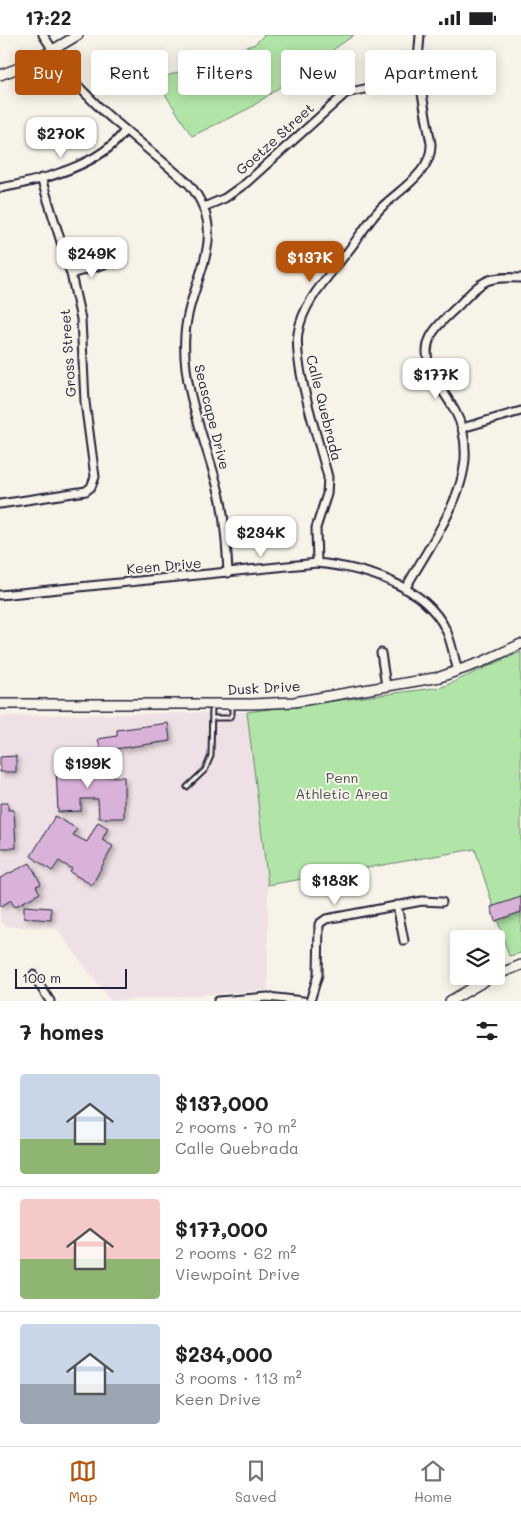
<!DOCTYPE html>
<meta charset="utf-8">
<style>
body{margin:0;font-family:Mali,sans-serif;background:#f6f6f6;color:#202124;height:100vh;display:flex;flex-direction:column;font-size:19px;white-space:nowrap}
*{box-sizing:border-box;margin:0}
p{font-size:16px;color:#757577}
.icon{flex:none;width:28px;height:28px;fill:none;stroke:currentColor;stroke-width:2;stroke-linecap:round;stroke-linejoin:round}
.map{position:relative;height:966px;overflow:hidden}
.panel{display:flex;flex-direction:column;background:#fff;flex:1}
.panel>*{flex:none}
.hud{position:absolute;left:15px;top:15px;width:491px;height:45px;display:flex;gap:10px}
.tools{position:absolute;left:450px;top:895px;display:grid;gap:10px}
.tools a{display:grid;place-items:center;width:55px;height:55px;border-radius:5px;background:#fff;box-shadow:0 2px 12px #0003;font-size:25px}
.scale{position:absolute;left:15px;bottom:12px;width:112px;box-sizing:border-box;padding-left:5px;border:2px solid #22223b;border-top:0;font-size:14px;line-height:18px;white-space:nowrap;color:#22223b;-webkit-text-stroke:4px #f7f3e8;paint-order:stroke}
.price{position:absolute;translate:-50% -42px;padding:0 11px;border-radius:10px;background:#fff;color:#222;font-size:16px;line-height:32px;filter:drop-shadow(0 1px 2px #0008)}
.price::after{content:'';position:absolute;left:50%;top:30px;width:15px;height:11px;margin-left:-8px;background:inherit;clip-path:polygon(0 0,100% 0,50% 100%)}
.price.active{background:#b45309;color:#fff}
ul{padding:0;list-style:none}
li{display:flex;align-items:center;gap:15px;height:125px;padding:0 20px}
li+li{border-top:1px solid #e0e0e0}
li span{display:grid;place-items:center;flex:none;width:140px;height:100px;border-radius:5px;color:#555}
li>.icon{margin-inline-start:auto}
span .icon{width:60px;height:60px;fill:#fffc;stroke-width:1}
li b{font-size:21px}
h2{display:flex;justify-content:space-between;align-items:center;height:60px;padding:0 20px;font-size:21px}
.pill{padding:0 18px;border-radius:5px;background:#fff;box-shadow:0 2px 12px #0003;font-size:18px;line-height:45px}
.pill.active{background:#b45309;color:#fff}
.status{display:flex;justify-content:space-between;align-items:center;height:35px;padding:0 25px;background:#fff;direction:ltr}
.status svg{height:14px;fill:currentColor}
.tabs{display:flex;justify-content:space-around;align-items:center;height:70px;border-top:1px solid #e0e0e0;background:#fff;font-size:14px;color:#757577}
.tabs a{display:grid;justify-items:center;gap:2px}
.tabs .active{color:#b45309}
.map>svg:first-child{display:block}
.built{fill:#eee0e4}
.green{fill:#b1e5a7;stroke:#6a8471}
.building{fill:#d9b2da;stroke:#22223b;filter:url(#shadow)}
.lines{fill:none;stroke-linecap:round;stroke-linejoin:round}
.lane-casing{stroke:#22223b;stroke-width:7}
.street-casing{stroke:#22223b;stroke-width:11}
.secondary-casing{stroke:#22223b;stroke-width:12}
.lane{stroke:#f7f3e8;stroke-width:3}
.street{stroke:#f7f3e8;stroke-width:7}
.secondary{stroke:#f7f3e8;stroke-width:9}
.labels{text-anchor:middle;stroke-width:4;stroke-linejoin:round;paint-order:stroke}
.street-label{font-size:14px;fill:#22223b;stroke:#f7f3e8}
.park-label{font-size:14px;fill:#465356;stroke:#f7f3e8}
</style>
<div class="status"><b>17:22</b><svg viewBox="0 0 49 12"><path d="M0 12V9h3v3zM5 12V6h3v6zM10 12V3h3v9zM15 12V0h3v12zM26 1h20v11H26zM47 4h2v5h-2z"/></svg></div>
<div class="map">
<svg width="521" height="966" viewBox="0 0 521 966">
<defs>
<filter id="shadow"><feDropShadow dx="3" dy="3" stdDeviation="2.5" flood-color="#0004"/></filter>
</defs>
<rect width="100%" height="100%" fill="#f7f3e8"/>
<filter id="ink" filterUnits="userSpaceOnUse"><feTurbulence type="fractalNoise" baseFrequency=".02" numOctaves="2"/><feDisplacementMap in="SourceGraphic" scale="10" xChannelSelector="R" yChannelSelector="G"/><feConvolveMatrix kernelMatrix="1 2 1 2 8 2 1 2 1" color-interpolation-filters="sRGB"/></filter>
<g filter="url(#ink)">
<path class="built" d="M247 677 268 850V955L111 966 57 894 5 891 0 885V681Z"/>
<path class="green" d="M264 0H354L250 73 192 101 156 45 255 9Z
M521 617V918L509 921 475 814 268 850 247 677 442 652Z"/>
<path class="building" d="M168 688 170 706 101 716 98 704 117 701V695Z
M16 721V737H0V722Z
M58 721H80V735L87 736V741L124 742V783H99L98 764H81V776L58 777 56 730H59Z
M0 768H8V775H14L16 813H0Z
M55 781 77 794 73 800 87 807 98 787 108 793 102 805 113 811 92 850 70 837 72 834 59 826 52 836 31 821Z
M30 828 41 849 36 851 40 858 14 872 11 865 0 872V843Z
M521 862V877L495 886 491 872Z
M24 871 51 873V885L24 883Z"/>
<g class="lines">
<g class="lane-casing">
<path id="lane" d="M212 683H229L232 679V670
M187 752 205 735 211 721 212 670"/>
</g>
<g class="street-casing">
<path id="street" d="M43 0 75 48 104 77 189 149C233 202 189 243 185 300 181 357 209 411 221 466 225 490 227 514 228 538
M0 153C39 146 103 130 125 95
M204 172 225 163 246 148 346 58 419 42
M71 239 108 228
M462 393 521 376
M0 469 86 456 91 452 95 442 85 367 81 284 71 239 41 143
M317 528 316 493 327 459 328 442C319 407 293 330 298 298 303 266 330 240 349 215 359 202 368 187 379 175 397 156 432 138 431 109L419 42 418 25 420 0
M405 554C426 516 462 468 465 424 466 408 463 391 455 376 443 353 417 329 431 301 437 289 450 279 459 270 483 245 486 241 521 243
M0 560 317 528C363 533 424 549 446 595 452 608 454 623 458 636
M381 618 386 651
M397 870 404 906
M33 940 50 966
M218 966 268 962 303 966
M310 966 318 940 319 889 326 884 422 866 442 867"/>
</g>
<g class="secondary-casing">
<path id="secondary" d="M0 40 29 29 78 0
M0 669H252L294 667 440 642 482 627 521 609
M496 940 521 930
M450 966 493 941"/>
</g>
<use href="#lane" class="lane"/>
<use href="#street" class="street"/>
<use href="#secondary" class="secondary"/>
</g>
</g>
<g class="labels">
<g class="street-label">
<text transform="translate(275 104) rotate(-42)" y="5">Goetze Street</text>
<text transform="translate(68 318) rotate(-94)" y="5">Gross Street</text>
<text transform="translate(324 373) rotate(76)" y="5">Calle Quebrada</text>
<text transform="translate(212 382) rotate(76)" y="5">Seascape Drive</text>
<text transform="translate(164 531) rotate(-5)" y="5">Keen Drive</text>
<text transform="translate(264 653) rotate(-3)" y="5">Dusk Drive</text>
</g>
<g class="park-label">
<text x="342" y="748">Penn<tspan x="342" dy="16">Athletic Area</tspan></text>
</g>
</g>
</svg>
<div class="tools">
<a><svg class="icon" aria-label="layers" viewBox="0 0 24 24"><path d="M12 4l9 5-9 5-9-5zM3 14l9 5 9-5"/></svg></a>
</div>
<div class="scale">100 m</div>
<b class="price" style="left:61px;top:124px">$270K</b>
<b class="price" style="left:92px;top:244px">$249K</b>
<b class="price active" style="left:310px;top:248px">$137K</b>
<b class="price" style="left:436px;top:365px">$177K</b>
<b class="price" style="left:261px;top:523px">$234K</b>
<b class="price" style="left:88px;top:754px">$199K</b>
<b class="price" style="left:335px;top:871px">$183K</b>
<div class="hud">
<a class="pill active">Buy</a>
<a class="pill">Rent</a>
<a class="pill">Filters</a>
<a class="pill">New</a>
<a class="pill">Apartment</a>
</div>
</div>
<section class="panel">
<h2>7 homes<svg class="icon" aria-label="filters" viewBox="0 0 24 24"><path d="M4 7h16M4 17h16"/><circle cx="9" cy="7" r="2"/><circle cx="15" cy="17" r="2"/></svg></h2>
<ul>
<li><span style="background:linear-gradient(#c9d6e8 65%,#8fb573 0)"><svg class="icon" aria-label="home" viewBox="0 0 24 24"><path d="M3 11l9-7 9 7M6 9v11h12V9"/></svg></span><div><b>$137,000</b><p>2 rooms · 70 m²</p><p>Calle Quebrada</p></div></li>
<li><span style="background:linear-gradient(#f6c9c9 60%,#8fb573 0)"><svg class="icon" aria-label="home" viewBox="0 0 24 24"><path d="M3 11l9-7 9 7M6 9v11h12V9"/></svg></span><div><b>$177,000</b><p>2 rooms · 62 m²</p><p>Viewpoint Drive</p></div></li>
<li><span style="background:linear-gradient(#c9d6e8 60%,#9aa5b1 0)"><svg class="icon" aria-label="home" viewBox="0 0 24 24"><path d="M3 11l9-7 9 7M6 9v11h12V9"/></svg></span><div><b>$234,000</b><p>3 rooms · 113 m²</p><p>Keen Drive</p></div></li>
</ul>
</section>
<nav class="tabs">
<a class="active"><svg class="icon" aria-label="map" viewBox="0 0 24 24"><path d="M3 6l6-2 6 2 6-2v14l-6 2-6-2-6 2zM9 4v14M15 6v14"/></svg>Map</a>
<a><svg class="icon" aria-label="saved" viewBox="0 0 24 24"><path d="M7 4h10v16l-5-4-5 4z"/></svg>Saved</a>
<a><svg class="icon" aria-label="home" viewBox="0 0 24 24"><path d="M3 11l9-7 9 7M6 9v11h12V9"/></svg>Home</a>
</nav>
